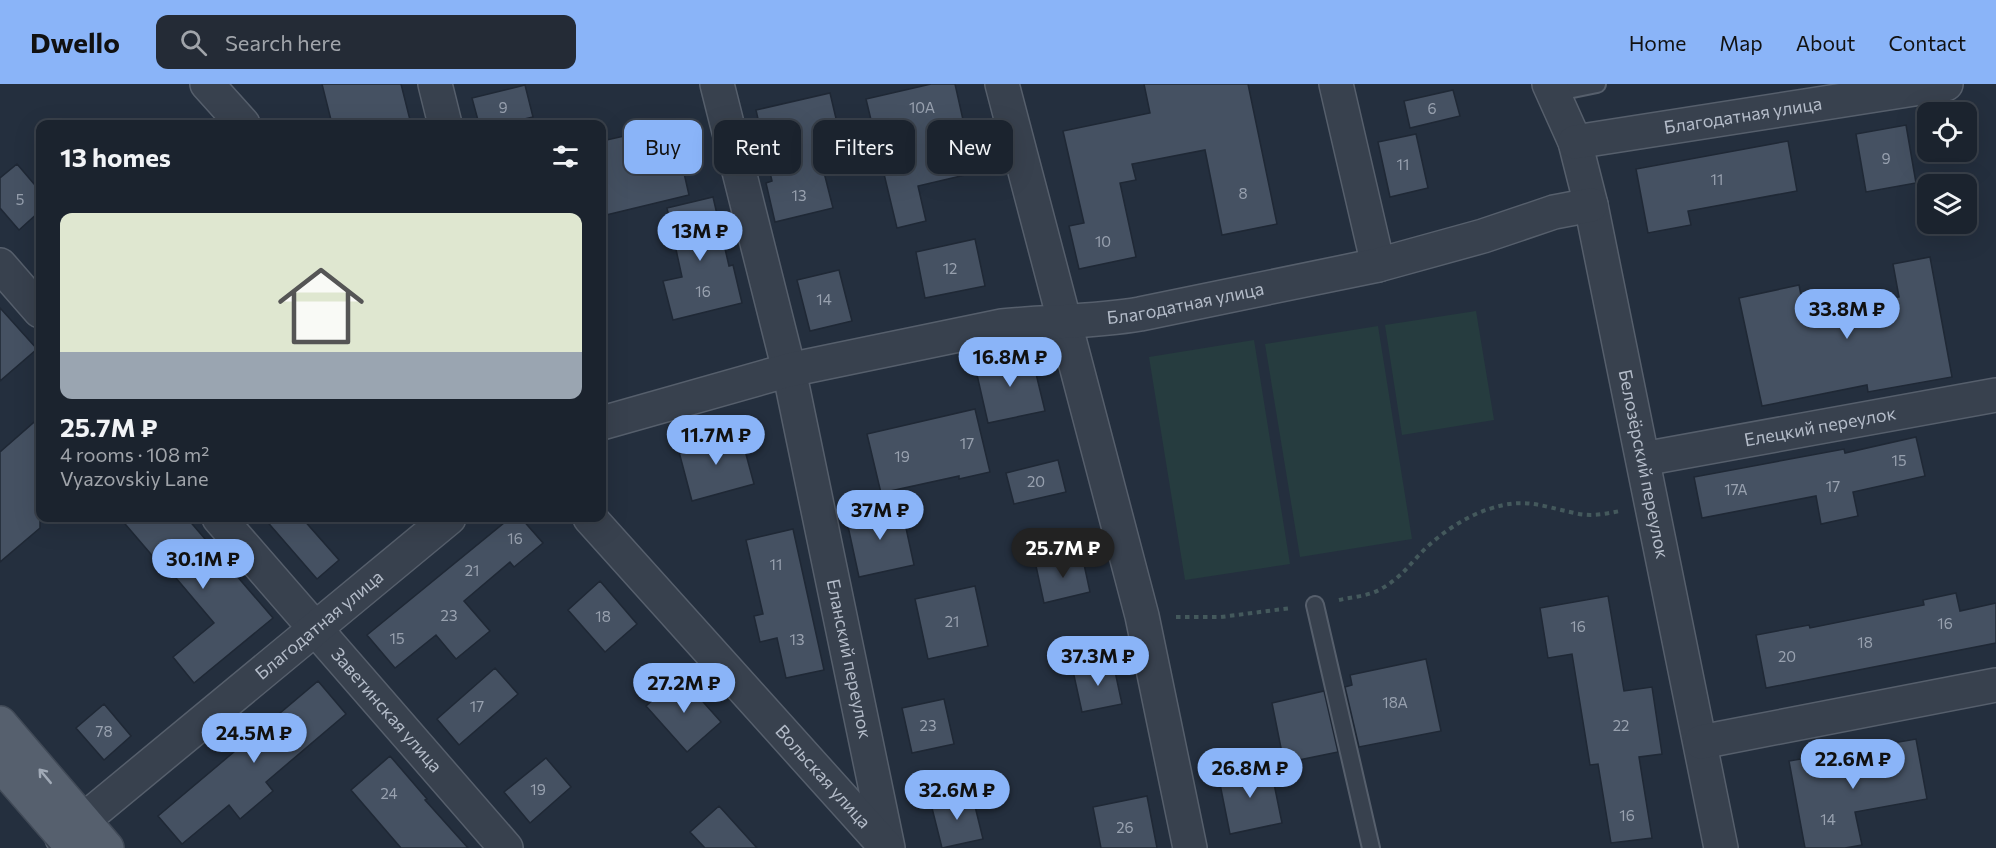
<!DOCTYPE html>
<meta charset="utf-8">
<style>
body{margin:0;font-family:Commissioner,sans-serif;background:#242b36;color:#f1f3f6;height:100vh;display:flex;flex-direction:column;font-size:22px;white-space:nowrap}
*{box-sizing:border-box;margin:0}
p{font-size:20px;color:#a0a4aa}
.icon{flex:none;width:33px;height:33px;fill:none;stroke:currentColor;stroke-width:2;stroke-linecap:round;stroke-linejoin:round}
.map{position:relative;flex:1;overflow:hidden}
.drawer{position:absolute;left:36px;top:36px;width:570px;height:402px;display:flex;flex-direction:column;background:#1b232e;border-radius:12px;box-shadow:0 6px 24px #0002,0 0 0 2px #39404a}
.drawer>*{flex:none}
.top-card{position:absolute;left:624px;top:36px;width:570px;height:54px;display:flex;gap:12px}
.buttons{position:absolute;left:1917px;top:18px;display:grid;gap:12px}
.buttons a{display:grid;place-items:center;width:60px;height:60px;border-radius:12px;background:#1b232e;box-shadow:0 6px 24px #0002,0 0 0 2px #39404a;font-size:30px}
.price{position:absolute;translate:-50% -51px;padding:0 14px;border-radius:21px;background:#8ab4f8;color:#111;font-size:20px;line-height:39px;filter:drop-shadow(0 2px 3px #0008)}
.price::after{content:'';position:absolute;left:50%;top:36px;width:18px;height:14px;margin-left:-9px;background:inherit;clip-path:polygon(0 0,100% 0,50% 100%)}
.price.current{background:#222;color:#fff}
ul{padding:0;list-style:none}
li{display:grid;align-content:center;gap:12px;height:318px;padding:0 24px}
li span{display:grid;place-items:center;height:186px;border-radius:12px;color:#555}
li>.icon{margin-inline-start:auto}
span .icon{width:108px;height:108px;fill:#fffc;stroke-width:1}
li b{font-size:26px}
h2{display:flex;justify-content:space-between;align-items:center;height:72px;padding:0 24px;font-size:26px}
.chip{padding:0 21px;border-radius:12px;background:#1b232e;box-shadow:0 6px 24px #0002,0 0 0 2px #39404a;font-size:21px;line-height:54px}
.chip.current{background:#8ab4f8;color:#111}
header{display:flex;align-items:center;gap:36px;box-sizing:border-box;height:84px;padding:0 30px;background:#8ab4f8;color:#111}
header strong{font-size:28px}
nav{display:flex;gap:33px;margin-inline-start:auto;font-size:21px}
.search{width:420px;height:54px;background:#242b36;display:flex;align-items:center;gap:15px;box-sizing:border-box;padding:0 21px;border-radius:12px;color:#a0a4aa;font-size:22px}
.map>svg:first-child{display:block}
.green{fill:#263c3f}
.building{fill:#455162;stroke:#1f2835;stroke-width:1.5}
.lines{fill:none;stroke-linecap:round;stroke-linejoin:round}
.lane-casing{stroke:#565f6c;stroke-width:20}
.street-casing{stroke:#565f6c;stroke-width:36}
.primary-casing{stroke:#414a57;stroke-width:36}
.path{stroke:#44595c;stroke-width:4;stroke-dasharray:4.5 4.5;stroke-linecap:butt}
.lane{stroke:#38414e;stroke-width:16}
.street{stroke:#38414e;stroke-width:33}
.primary{stroke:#56606e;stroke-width:33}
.oneway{stroke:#a1aab7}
.labels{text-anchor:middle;stroke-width:5;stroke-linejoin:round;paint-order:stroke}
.number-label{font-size:15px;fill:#98a1af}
.street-label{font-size:18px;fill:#b4bcc9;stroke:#1d2633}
</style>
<header>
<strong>Dwello</strong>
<div class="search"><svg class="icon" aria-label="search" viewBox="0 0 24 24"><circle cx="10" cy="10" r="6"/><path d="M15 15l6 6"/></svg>Search here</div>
<nav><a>Home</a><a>Map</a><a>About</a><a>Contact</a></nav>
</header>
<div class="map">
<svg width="1996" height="764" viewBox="0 0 1996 764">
<rect width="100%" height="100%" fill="#242f3e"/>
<path class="green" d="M1476 227 1494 336 1402 351 1385 241Z
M1378 242 1412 455 1300 473 1265 260Z
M1254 256 1290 480 1185 496 1149 273Z"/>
<path class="building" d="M322 0H401L411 40H332Z
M931 0H955L968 58 975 56 982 87 918 102 926 137 897 144 866 15Z
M1144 0H1248L1277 140 1222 151 1205 66 1132 80 1136 96 1120 99 1136 173 1079 185 1069 142 1084 139 1063 47 1150 29Z
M525 1 533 33 503 40H479L472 14Z
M1453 6 1460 32 1410 44 1404 17Z
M830 9 838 43 814 49 833 124 775 138 766 99 772 97 756 26Z
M673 41 689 111 602 132V57Z
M1906 41 1916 99 1866 108 1856 50Z
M1416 50 1428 104 1390 113 1378 58Z
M1788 57 1797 107 1688 127 1691 141 1648 149 1636 85Z
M17 80 40 107V127L19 146 0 124V94Z
M713 113 729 182 733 181 742 219 673 236 663 197 682 193 667 124Z
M975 155 985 202 925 214 916 168Z
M1930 173 1952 293 1868 308 1867 301 1762 322 1739 214 1799 201 1805 231 1899 213 1893 180Z
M839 186 852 237 810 247 797 196Z
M0 224 37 265 0 297Z
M1031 269 1045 327 988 339 975 282Z
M975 325 990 388 959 395V392L881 409 867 350Z
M40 333V444L0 478V368Z
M740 348 754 400 692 417 678 364Z
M1916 353 1925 392 1853 408 1858 432 1821 440 1816 412 1702 434 1694 393 1844 365 1845 369Z
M1058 376 1066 408 1014 420 1006 389Z
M901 421 914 481 859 493 846 433Z
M120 434H187L273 534 194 599 173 573 214 539 165 481 162 483Z
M264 434H302L339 476 317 495Z
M510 434H521L543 459 514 483 510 478 464 517 490 547 456 575 436 551 395 584 367 551Z
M793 445 824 586 786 594 777 554 760 558 754 532 763 530 746 456Z
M1082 471 1090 508 1044 519 1036 482Z
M600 497 637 540 605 568 568 526Z
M975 502 988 562 928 575 915 515Z
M1956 509 1960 527 1996 519V559L1766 604 1756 551 1809 541 1810 544 1924 521 1923 516Z
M1608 512 1624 607 1652 603 1662 670 1639 673 1652 754 1611 759 1598 680 1590 681 1572 570 1548 574 1540 524Z
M1426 575 1441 647 1359 663 1345 603 1352 601 1350 591Z
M1113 578 1122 620 1082 628 1073 587Z
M495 584 518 610 459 661 437 635Z
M680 592 721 638 687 668 646 622Z
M318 597 346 630 266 698 273 707 240 735 229 721 182 760 158 732Z
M1324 607 1338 668 1284 679 1272 619Z
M944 615 954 660 912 669 902 624Z
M104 620 131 652 104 676 76 644Z
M1916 655 1927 715 1855 728 1862 761 1845 764H1805L1789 677Z
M390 672 427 715 425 716 468 764H401L351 706Z
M546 674 571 703 530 739 504 708Z
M1270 680 1282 739 1230 750 1218 690Z
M972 710 983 755 942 764 931 720Z
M1147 712 1157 764H1101L1093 723Z
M719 722 757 764H705L690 748Z"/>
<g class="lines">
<g class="lane-casing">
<path id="lane" d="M1553 9 1597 0
M1315 521 1371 764"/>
</g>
<g class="street-casing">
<g id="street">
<path d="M207 0 243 40"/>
<path d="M435 0 445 40"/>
<path id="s1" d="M717 0 789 286 888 764"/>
<path d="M1002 0 1142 532 1190 764"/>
<path d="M1336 0 1378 181"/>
<path id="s2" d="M1549 0 1575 58 1591 121 1721 764"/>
<path id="s3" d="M1575 58 1946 0"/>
<path d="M0 181 40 227"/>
<path id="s4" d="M602 339 789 286 1002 242C1049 237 1093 238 1140 230L1378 181 1483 152 1554 128 1591 121"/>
<path id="s5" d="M1643 375 1996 311"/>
<path id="s6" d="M219 434 506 764"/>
<path id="s7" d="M590 434 886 763"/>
<path d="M1701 658 1996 601"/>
<path id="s8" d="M62 754 449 434"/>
</g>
</g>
<g class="primary-casing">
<path id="primary" d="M0 639 107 764
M0 680 73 764"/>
</g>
<path class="path" d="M1339 516C1352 513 1368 512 1379 506 1403 493 1409 480 1427 463 1444 447 1467 432 1489 425 1525 413 1540 422 1575 429 1590 433 1605 430 1620 427
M1176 533H1221L1291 524"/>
<use href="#lane" class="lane"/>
<use href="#street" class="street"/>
<use href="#primary" class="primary"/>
</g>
<defs><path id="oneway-shaft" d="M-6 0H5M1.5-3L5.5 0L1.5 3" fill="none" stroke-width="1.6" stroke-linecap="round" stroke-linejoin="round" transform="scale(1.5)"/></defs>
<use class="oneway" href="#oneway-shaft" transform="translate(45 692) rotate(-130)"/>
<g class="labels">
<g class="number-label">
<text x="503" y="29">9</text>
<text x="922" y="29">10А</text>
<text x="1432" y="30">6</text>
<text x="1886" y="80">9</text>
<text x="1403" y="86">11</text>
<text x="1717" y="101">11</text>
<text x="1243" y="115">8</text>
<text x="799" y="117">13</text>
<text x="20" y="121">5</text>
<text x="1103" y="163">10</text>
<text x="950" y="190">12</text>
<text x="703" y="213">16</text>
<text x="824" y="221">14</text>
<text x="967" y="365">17</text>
<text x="902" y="378">19</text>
<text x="1899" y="382">15</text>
<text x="1036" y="403">20</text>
<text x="1833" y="408">17</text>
<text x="1736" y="411">17А</text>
<text x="515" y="460">16</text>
<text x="776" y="486">11</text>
<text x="472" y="492">21</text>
<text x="449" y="537">23</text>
<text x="603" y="538">18</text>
<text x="952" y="543">21</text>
<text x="1945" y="545">16</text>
<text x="1578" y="548">16</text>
<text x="397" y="560">15</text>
<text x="797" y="561">13</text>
<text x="1865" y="564">18</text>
<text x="1787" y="578">20</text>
<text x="1395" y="624">18А</text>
<text x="477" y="628">17</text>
<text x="928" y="647">23</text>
<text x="1621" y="647">22</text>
<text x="104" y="653">78</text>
<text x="538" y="711">19</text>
<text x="389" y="715">24</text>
<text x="1627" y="737">16</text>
<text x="1828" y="741">14</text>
<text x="1125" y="749">26</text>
</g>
<g class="street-label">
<text dy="6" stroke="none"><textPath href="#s3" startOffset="170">Благодатная улица</textPath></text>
<text dy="6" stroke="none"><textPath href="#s4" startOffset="597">Благодатная улица</textPath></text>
<text dy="6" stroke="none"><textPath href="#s5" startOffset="180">Елецкий переулок</textPath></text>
<text dy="6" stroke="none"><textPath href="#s2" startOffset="393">Белозёрский переулок</textPath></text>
<text dy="6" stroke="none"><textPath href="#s8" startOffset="334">Благодатная улица</textPath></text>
<text dy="6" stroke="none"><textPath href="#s1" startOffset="590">Еланский переулок</textPath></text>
<text dy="6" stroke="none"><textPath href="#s6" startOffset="255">Заветинская улица</textPath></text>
<text dy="6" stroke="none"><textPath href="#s7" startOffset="348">Вольская улица</textPath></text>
</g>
</g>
</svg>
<div class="buttons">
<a><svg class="icon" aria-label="locate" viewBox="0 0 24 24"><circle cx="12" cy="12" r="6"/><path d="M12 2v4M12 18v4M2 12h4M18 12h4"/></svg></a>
<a><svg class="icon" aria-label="layers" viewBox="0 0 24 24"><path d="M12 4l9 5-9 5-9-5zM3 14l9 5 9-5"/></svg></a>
</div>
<b class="price" style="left:700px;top:178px">13M ₽</b>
<b class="price" style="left:1847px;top:256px">33.8M ₽</b>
<b class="price" style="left:1010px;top:304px">16.8M ₽</b>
<b class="price" style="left:716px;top:382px">11.7M ₽</b>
<b class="price" style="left:880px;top:457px">37M ₽</b>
<b class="price current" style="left:1063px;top:495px">25.7M ₽</b>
<b class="price" style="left:203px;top:506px">30.1M ₽</b>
<b class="price" style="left:1098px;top:603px">37.3M ₽</b>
<b class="price" style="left:684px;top:630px">27.2M ₽</b>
<b class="price" style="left:254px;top:680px">24.5M ₽</b>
<b class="price" style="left:1853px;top:706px">22.6M ₽</b>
<b class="price" style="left:1250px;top:715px">26.8M ₽</b>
<b class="price" style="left:957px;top:737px">32.6M ₽</b>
<div class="top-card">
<a class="chip current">Buy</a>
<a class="chip">Rent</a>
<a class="chip">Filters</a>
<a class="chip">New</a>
</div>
<section class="drawer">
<h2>13 homes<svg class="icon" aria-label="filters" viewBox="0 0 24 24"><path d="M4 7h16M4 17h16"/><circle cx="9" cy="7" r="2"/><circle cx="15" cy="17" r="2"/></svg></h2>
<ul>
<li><span style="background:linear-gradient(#dfe7d0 75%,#9aa5b1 0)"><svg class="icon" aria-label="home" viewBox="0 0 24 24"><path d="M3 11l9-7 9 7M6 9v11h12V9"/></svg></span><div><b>25.7M ₽</b><p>4 rooms · 108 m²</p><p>Vyazovskiy Lane</p></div></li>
</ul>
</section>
</div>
